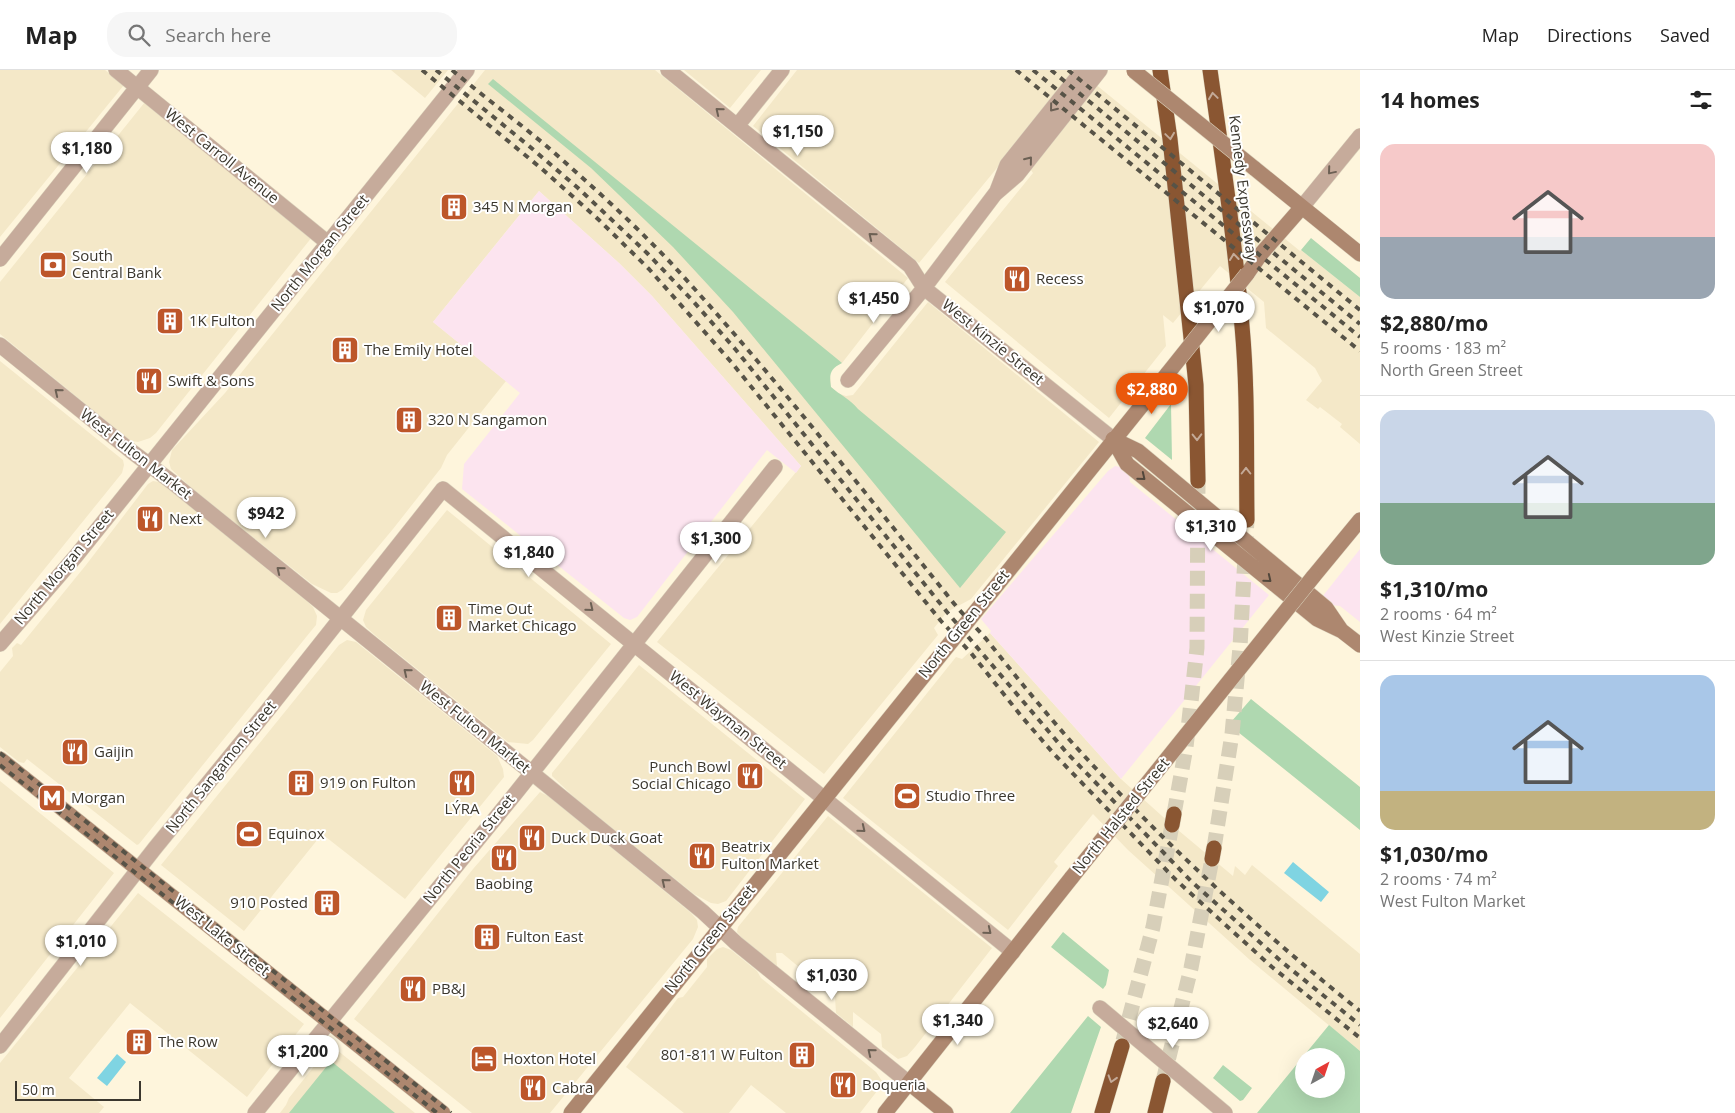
<!DOCTYPE html>
<meta charset="utf-8">
<style>
body{margin:0;font-family:"Open Sans",sans-serif;background:#f6f6f6;color:#222;height:100vh;display:flex;flex-direction:column;font-size:19px;white-space:nowrap}
*{box-sizing:border-box;margin:0}
p{font-size:16px;color:#767676}
.icon{flex:none;width:28px;height:28px;fill:none;stroke:currentColor;stroke-width:2;stroke-linecap:round;stroke-linejoin:round}
.map{position:relative;flex:1;overflow:hidden}
.sheet{display:flex;flex-direction:column;background:#fff;width:375px}
.sheet>*{flex:none}
.needle{width:32px;rotate:40deg}
.tools{position:absolute;left:1295px;top:978px;display:grid;gap:10px}
.tools a{display:grid;place-items:center;width:50px;height:50px;border-radius:50%;background:#fff;box-shadow:0 5px 20px #0002;font-size:25px}
.scale{position:absolute;left:15px;bottom:12px;width:126px;box-sizing:border-box;padding-left:5px;border:2px solid #3b372e;border-top:0;font-size:14px;line-height:18px;white-space:nowrap;color:#3b372e;-webkit-text-stroke:4px #fff;paint-order:stroke}
.price{position:absolute;translate:-50% -42px;padding:0 11px;border-radius:18px;background:#fff;color:#222;font-size:16px;line-height:32px;filter:drop-shadow(0 1px 2px #0008)}
.price::after{content:'';position:absolute;left:50%;top:30px;width:15px;height:11px;margin-left:-8px;background:inherit;clip-path:polygon(0 0,100% 0,50% 100%)}
.price.current{background:#ea580c;color:#fff}
ul{padding:0;list-style:none}
li{display:grid;align-content:center;gap:10px;height:265px;padding:0 20px}
li+li{border-top:1px solid #e0e0e0}
li span{display:grid;place-items:center;height:155px;border-radius:15px;color:#555}
li>.icon{margin-inline-start:auto}
span .icon{width:90px;height:90px;fill:#fffc;stroke-width:1}
li b{font-size:21px}
h2{display:flex;justify-content:space-between;align-items:center;height:60px;padding:0 20px;font-size:21px}
header{display:flex;align-items:center;gap:30px;box-sizing:border-box;height:70px;padding:0 25px;background:#fff;border-bottom:1px solid #e0e0e0}
header strong{font-size:24px}
nav{display:flex;gap:28px;margin-inline-start:auto;font-size:18px}
.search{width:350px;height:45px;background:#f6f6f6;display:flex;align-items:center;gap:12px;box-sizing:border-box;padding:0 18px;border-radius:20px;color:#767676;font-size:19px}
main{display:flex;flex:1;min-height:0}
.map>svg:first-child{display:block}
.built{fill:#f4e8c8}
.industrial{fill:#fce4ef}
.green{fill:#afd8b0;fill-rule:evenodd}
.water{fill:#7fd4e2}
.lines{fill:none;stroke-linecap:round;stroke-linejoin:round}
.highway-tunnel{stroke:#d7cfb9;stroke-width:15;stroke-dasharray:15 8;stroke-linecap:butt}
.street-casing{stroke:#dbd3bd;stroke-width:16}
.secondary-casing{stroke:#dbd3bd;stroke-width:16}
.highway-casing{stroke:#dbd3bd;stroke-width:16}
.street{stroke:#c6ab9b;stroke-width:15}
.secondary{stroke:#ad876f;stroke-width:15}
.highway{stroke:#8a5632;stroke-width:15}
.rail{stroke:#575347;stroke-width:4;stroke-dasharray:6 6;stroke-linecap:butt}
.secondary-bridge-casing{stroke:#dbd3bd;stroke-width:16;stroke-linecap:butt}
.secondary-bridge{stroke:#ad876f;stroke-width:15}
.oneway{stroke:#c4aa98}
.oneway2{stroke:#6c6054}
.oneway3{stroke:#52473b}
.labels{text-anchor:middle;stroke-width:4;stroke-linejoin:round;paint-order:stroke}
.street-label{font-size:15px;fill:#3b372e;stroke:#fff}
.poi-label{font-size:15px;fill:#3b372e;stroke:#fff;text-anchor:start}
</style>
<header>
<strong>Map</strong>
<div class="search"><svg class="icon" aria-label="search" viewBox="0 0 24 24"><circle cx="10" cy="10" r="6"/><path d="M15 15l6 6"/></svg>Search here</div>
<nav><a>Map</a><a>Directions</a><a>Saved</a></nav>
</header>
<main>
<div class="map">
<svg width="1360" height="1043" viewBox="0 0 1360 1043">
<rect width="100%" height="100%" fill="#fef5dc"/>
<path class="built" d="M0 0H105L124 15 0 167Z
M391 0H448L425 28Z
M485 0H655L908 208 842 293 833 297 830 303 831 317 837 323 846 326 853 325 928 232 1099 372 971 529 947 542 934 558 938 565 824 704 657 572 801 396 652 226 619 193 539 121 433 252 506 311 447 385 441 398 393 459 342 520 337 523H331L312 514 195 421 171 399 169 392 172 380 225 323Z
M684 0H761L730 38Z
M797 0H1078L1300 181 1301 180 1360 227V374L1340 357 1342 354 1320 337 1318 339 1306 330 1322 311 1315 298 1266 258 1264 232 1220 196 1173 253 1163 245 1166 276 1109 348 945 212 1033 103 1015 76 919 193 753 56Z
M145 32 312 167 156 363 150 368 138 372 131 371 0 264V212Z
M0 291 123 390 124 395 122 403 0 554Z
M153 411 164 413 297 521 313 537 317 546 316 555 311 561 139 774 137 775 27 689 24 693 19 692 0 677V602L13 586 12 578 17 573 21 575 86 495 148 414Z
M447 440 611 574 533 670 528 674 508 672 376 566 366 557 363 550 366 540Z
M990 563 1121 709 1172 755 1233 806 1235 796 1245 805 1252 795 1360 884V981L1250 890 1128 780 1093 744 1054 792 1058 796 1008 860 843 728 956 587 962 589Z
M347 570 356 572 497 686 503 699 504 707 405 829 322 764 244 861 161 795 339 575Z
M639 595 805 729 726 831 718 834 711 833 694 824 574 727 552 706V703L561 692Z
M0 711 114 803 0 948Z
M540 722 548 726 691 843 697 850 698 857 693 869 550 1043H472L354 949 473 799Z
M828 746 992 878 915 977 907 986 898 989 882 977 881 964 853 942V957L836 943 835 927 782 883H776L777 896 742 868 737 862 738 857Z
M138 823 304 954 247 1027 130 933 69 1008 104 1037 99 1043H0V993Z
M723 877 731 880 757 901 761 908 876 1002 882 1011 881 1016 860 1043H786L751 1015 729 1043H684L626 997 678 928 683 927 707 897V889L717 879Z
M330 980H337L415 1043H280L286 1035 289 1028 315 995 320 992Z"/>
<path class="industrial" d="M539 121 619 193 652 226 801 396 796 403 767 380 637 547 630 550 624 548 462 419 464 394 520 323 433 252Z
M1115 396 1120 397 1129 402 1130 412 1269 525 1121 709 990 563 991 561 981 549 1108 401Z
M1360 479V552L1340 536 1331 535 1322 527Z"/>
<path class="green" d="M493 9 836 288 842 293C830 299 829 304 831 317 840 325 850 329 858 339L1006 462 960 518 733 242 673 177 591 98 488 14Z
M1311 168 1360 208V227L1301 180Z
M1171 334 1172 390 1145 368Z
M1251 629 1360 717V760L1238 662 1231 652Z
M1063 862 1109 900 1106 915 1103 919 1051 877Z
M1088 946 1101 957 1071 1043H1010Z
M1329 955 1360 981V1043H1257ZM1304 986H1336V1019H1304Z
M331 991 395 1043H289Z
M1223 995 1252 1018 1243 1030 1240 1031 1213 1008Z"/>
<path class="water" d="M1293 792 1329 822 1321 832 1284 803Z
M117 984 126 992 107 1016 97 1008Z"/>
<g class="lines">
<path class="highway-tunnel" d="M1174 744 1186 677 1197 578 1198 411
M1214 778 1232 664 1240 577 1247 450
M1123 971 1153 857 1172 755
M1163 1011 1191 898 1212 789"/>
<g class="street-casing">
<path id="street" d="M116 0 328 173
M668 0 910 196 924 218 1113 369
M737 56 782 0
M997 121 1007 95 1083 0
M1302 137 1360 66
M0 189 151 0
M0 275 131 381 172 412 532 703 703 842 736 873 909 1013
M848 310 924 218 995 124 1017 105 1100 0
M0 574 76 486 467 0
M1100 938 1225 1043
M0 976 155 778 267 641 443 419 1013 882
M255 1043 515 724 775 397"/>
</g>
<g class="secondary-casing">
<path id="secondary" d="M1254 98 1360 184
M1247 204 1261 184 1302 137
M1113 369 1127 394 1317 549 1342 561 1360 575
M1113 369 1138 381 1326 538 1341 560
M1313 507 1360 450
M0 689 443 1043
M909 1013 946 1043
M571 1043 1168 303
M885 1043 1072 807"/>
</g>
<g class="highway-casing">
<path id="highway" d="M1160 0 1170 69 1196 315 1198 411
M1210 0C1222 85 1235 171 1242 256 1248 321 1246 386 1247 450
M1172 755 1174 744
M1212 789 1214 778
M1102 1043 1122 976
M1155 1043 1163 1011"/>
</g>
<use href="#street" class="street"/>
<use href="#secondary" class="secondary"/>
<use href="#highway" class="highway"/>
<path class="rail" d="M422 0 542 99 599 150 649 199 732 293 941 551 971 583 1022 647 1054 684 1176 810 1272 897 1360 968
M436 0 529 76 578 118 647 183 693 231 736 280 947 542 1067 683 1192 812 1282 892 1360 955
M452 0C484 27 518 52 550 79 591 115 632 152 670 192 770 300 860 417 952 531 963 545 976 557 987 570 1013 603 1039 635 1067 667 1157 767 1255 857 1360 941
M1016 0 1360 281
M1033 0 1360 267
M1051 0 1360 254
M1068 0 1360 240
M0 683 451 1043
M0 695 437 1043"/>
<g class="secondary-bridge-casing">
<path id="secondary-bridge" d="M1134 1 1254 98
M1168 303 1247 204
M1072 807 1313 507"/>
</g>
<use href="#secondary-bridge" class="secondary-bridge"/>
</g>
<defs><path id="oneway-chevron" d="M-2-3.5L2.5 0L-2 3.5" fill="none" stroke-width="1.6" stroke-linecap="round" stroke-linejoin="round" transform="scale(1.25)"/></defs>
<g class="oneway">
<use href="#oneway-chevron" transform="translate(1213 26) rotate(-98)"/>
<use href="#oneway-chevron" transform="translate(1170 66) rotate(82)"/>
<use href="#oneway-chevron" transform="translate(1234 187) rotate(-96)"/>
<use href="#oneway-chevron" transform="translate(1197 367) rotate(89)"/>
<use href="#oneway-chevron" transform="translate(1246 401) rotate(-90)"/>
<use href="#oneway-chevron" transform="translate(1112 1009) rotate(107)"/>
</g>
<g class="oneway2">
<use href="#oneway-chevron" transform="translate(1053 38) rotate(129)"/>
<use href="#oneway-chevron" transform="translate(719 41) rotate(-141)"/>
<use href="#oneway-chevron" transform="translate(1029 90) rotate(-51)"/>
<use href="#oneway-chevron" transform="translate(1331 101) rotate(130)"/>
<use href="#oneway-chevron" transform="translate(872 166) rotate(-141)"/>
<use href="#oneway-chevron" transform="translate(58 322) rotate(-141)"/>
<use href="#oneway-chevron" transform="translate(280 500) rotate(-141)"/>
<use href="#oneway-chevron" transform="translate(590 538) rotate(39)"/>
<use href="#oneway-chevron" transform="translate(407 602) rotate(-141)"/>
<use href="#oneway-chevron" transform="translate(862 759) rotate(39)"/>
<use href="#oneway-chevron" transform="translate(665 812) rotate(-141)"/>
<use href="#oneway-chevron" transform="translate(988 861) rotate(39)"/>
<use href="#oneway-chevron" transform="translate(871 982) rotate(-141)"/>
</g>
<g class="oneway3">
<use href="#oneway-chevron" transform="translate(1142 407) rotate(39)"/>
<use href="#oneway-chevron" transform="translate(1268 509) rotate(39)"/>
</g>
<defs>
<g id="building-square" transform="scale(1.4375)"><rect x="-9" y="-9" width="18" height="18" rx="4" fill="#bd562a" stroke="#fff"/><path d="M-4-6H4V6H1V3H-1V6H-4ZM-2.5-4.3h1.7v1.8h-1.7ZM.8-4.3h1.7v1.8H.8ZM-2.5-1h1.7V.8h-1.7ZM.8-1h1.7V.8H.8Z" fill="#fff"/></g>
<g id="bank-square" transform="scale(1.4375)"><rect x="-9" y="-9" width="18" height="18" rx="4" fill="#bd562a" stroke="#fff"/><path d="M-6-4H6V4H-6ZM0-2.3a2.3 2.3 0 1 0 0 4.6a2.3 2.3 0 1 0 0-4.6Z" fill="#fff"/></g>
<g id="restaurant-square" transform="scale(1.4375)"><rect x="-9" y="-9" width="18" height="18" rx="4" fill="#bd562a" stroke="#fff"/><path d="M-5-6h1v4h1v-4h1v4h1v-4h1v5L-1.5 .5V6h-2V.5L-5-1ZM5-6V6H3V1.5H1.5Q1.5-4 5-6Z" fill="#fff"/></g>
<g id="stadium-square" transform="scale(1.4375)"><rect x="-9" y="-9" width="18" height="18" rx="4" fill="#bd562a" stroke="#fff"/><path d="M0-5a6.5 5 0 1 0 0 10a6.5 5 0 1 0 0-10ZM-3.5-1.8h7v3.6h-7Z" fill="#fff"/></g>
<g id="metro-square" transform="scale(1.4375)"><rect x="-9" y="-9" width="18" height="18" rx="4" fill="#bd562a" stroke="#fff"/><path d="M-5.5 5V-5H-3L0 0L3-5H5.5V5H3V-.5L0 4L-3-.5V5Z" fill="#fff"/></g>
<g id="hotel-square" transform="scale(1.4375)"><rect x="-9" y="-9" width="18" height="18" rx="4" fill="#bd562a" stroke="#fff"/><path d="M-6-4.5h1.5V1H6V5H4.5V3h-9V5H-6ZM-4 0a1.8 1.8 0 1 1 3.6 0ZM.5 0V-2.5h3Q6-2.5 6 0Z" fill="#fff"/></g>
</defs>
<g fill-rule="evenodd">
<use href="#building-square" x="454" y="137"/>
<use href="#bank-square" x="53" y="195"/>
<use href="#restaurant-square" x="1017" y="209"/>
<use href="#building-square" x="170" y="251"/>
<use href="#building-square" x="345" y="280"/>
<use href="#restaurant-square" x="149" y="311"/>
<use href="#building-square" x="409" y="350"/>
<use href="#restaurant-square" x="150" y="449"/>
<use href="#building-square" x="449" y="548"/>
<use href="#restaurant-square" x="75" y="682"/>
<use href="#restaurant-square" x="750" y="706"/>
<use href="#building-square" x="301" y="713"/>
<use href="#restaurant-square" x="462" y="713"/>
<use href="#stadium-square" x="907" y="726"/>
<use href="#metro-square" x="52" y="728"/>
<use href="#stadium-square" x="249" y="764"/>
<use href="#restaurant-square" x="532" y="768"/>
<use href="#restaurant-square" x="702" y="786"/>
<use href="#restaurant-square" x="504" y="788"/>
<use href="#building-square" x="327" y="833"/>
<use href="#building-square" x="487" y="867"/>
<use href="#restaurant-square" x="413" y="919"/>
<use href="#building-square" x="139" y="972"/>
<use href="#building-square" x="802" y="985"/>
<use href="#hotel-square" x="484" y="989"/>
<use href="#restaurant-square" x="843" y="1015"/>
<use href="#restaurant-square" x="533" y="1018"/>
</g>
<g class="labels">
<g class="street-label">
<text transform="translate(222 86) rotate(39)" y="5">West Carroll Avenue</text>
<text transform="translate(1243 118) rotate(83)" y="5">Kennedy Expressway</text>
<text transform="translate(320 183) rotate(-51)" y="5">North Morgan Street</text>
<text transform="translate(993 272) rotate(39)" y="5">West Kinzie Street</text>
<text transform="translate(136 384) rotate(38)" y="5">West Fulton Market</text>
<text transform="translate(64 497) rotate(-50)" y="5">North Morgan Street</text>
<text transform="translate(964 554) rotate(-51)" y="5">North Green Street</text>
<text transform="translate(728 650) rotate(39)" y="5">West Wayman Street</text>
<text transform="translate(475 657) rotate(39)" y="5">West Fulton Market</text>
<text transform="translate(221 697) rotate(-51)" y="5">North Sangamon Street</text>
<text transform="translate(1121 746) rotate(-51)" y="5">North Halsted Street</text>
<text transform="translate(469 779) rotate(-51)" y="5">North Peoria Street</text>
<text transform="translate(222 866) rotate(39)" y="5">West Lake Street</text>
<text transform="translate(710 869) rotate(-51)" y="5">North Green Street</text>
</g>
<g class="poi-label">
<text x="473" y="142">345 N Morgan</text>
<text x="72" y="191">South<tspan x="72" dy="17">Central Bank</tspan></text>
<text x="1036" y="214">Recess</text>
<text x="189" y="256">1K Fulton</text>
<text x="364" y="285">The Emily Hotel</text>
<text x="168" y="316">Swift &amp; Sons</text>
<text x="428" y="355">320 N Sangamon</text>
<text x="169" y="454">Next</text>
<text x="468" y="544">Time Out<tspan x="468" dy="17">Market Chicago</tspan></text>
<text x="94" y="687">Gaijin</text>
<text x="731" y="702" text-anchor="end">Punch Bowl<tspan x="731" dy="17">Social Chicago</tspan></text>
<text x="320" y="718">919 on Fulton</text>
<text x="926" y="731">Studio Three</text>
<text x="71" y="733">Morgan</text>
<text x="462" y="744" text-anchor="middle">LÝRA</text>
<text x="268" y="769">Equinox</text>
<text x="551" y="773">Duck Duck Goat</text>
<text x="721" y="782">Beatrix<tspan x="721" dy="17">Fulton Market</tspan></text>
<text x="504" y="819" text-anchor="middle">Baobing</text>
<text x="308" y="838" text-anchor="end">910 Posted</text>
<text x="506" y="872">Fulton East</text>
<text x="432" y="924">PB&amp;J</text>
<text x="158" y="977">The Row</text>
<text x="783" y="990" text-anchor="end">801-811 W Fulton</text>
<text x="503" y="994">Hoxton Hotel</text>
<text x="862" y="1020">Boqueria</text>
<text x="552" y="1023">Cabra</text>
</g>
</g>
</svg>
<div class="tools">
<a><svg class="needle" viewBox="-14 -14 28 28"><path d="M0-13l5 13h-10z" fill="#e53935"/><path d="M0 13l5-13h-10z" fill="#767676"/></svg></a>
</div>
<div class="scale">50 m</div>
<b class="price" style="left:798px;top:87px">$1,150</b>
<b class="price" style="left:87px;top:104px">$1,180</b>
<b class="price" style="left:874px;top:254px">$1,450</b>
<b class="price" style="left:1219px;top:263px">$1,070</b>
<b class="price current" style="left:1152px;top:345px">$2,880</b>
<b class="price" style="left:266px;top:469px">$942</b>
<b class="price" style="left:1211px;top:482px">$1,310</b>
<b class="price" style="left:716px;top:494px">$1,300</b>
<b class="price" style="left:529px;top:508px">$1,840</b>
<b class="price" style="left:81px;top:897px">$1,010</b>
<b class="price" style="left:832px;top:931px">$1,030</b>
<b class="price" style="left:958px;top:976px">$1,340</b>
<b class="price" style="left:1173px;top:979px">$2,640</b>
<b class="price" style="left:303px;top:1007px">$1,200</b>
</div>
<section class="sheet">
<h2>14 homes<svg class="icon" aria-label="filters" viewBox="0 0 24 24"><path d="M4 7h16M4 17h16"/><circle cx="9" cy="7" r="2"/><circle cx="15" cy="17" r="2"/></svg></h2>
<ul>
<li><span style="background:linear-gradient(#f6c9c9 60%,#9aa5b1 0)"><svg class="icon" aria-label="home" viewBox="0 0 24 24"><path d="M3 11l9-7 9 7M6 9v11h12V9"/></svg></span><div><b>$2,880/mo</b><p>5 rooms · 183 m²</p><p>North Green Street</p></div></li>
<li><span style="background:linear-gradient(#c9d6e8 60%,#7fa58c 0)"><svg class="icon" aria-label="home" viewBox="0 0 24 24"><path d="M3 11l9-7 9 7M6 9v11h12V9"/></svg></span><div><b>$1,310/mo</b><p>2 rooms · 64 m²</p><p>West Kinzie Street</p></div></li>
<li><span style="background:linear-gradient(#a9c7e8 75%,#c2b280 0)"><svg class="icon" aria-label="home" viewBox="0 0 24 24"><path d="M3 11l9-7 9 7M6 9v11h12V9"/></svg></span><div><b>$1,030/mo</b><p>2 rooms · 74 m²</p><p>West Fulton Market</p></div></li>
</ul>
</section>
</main>
